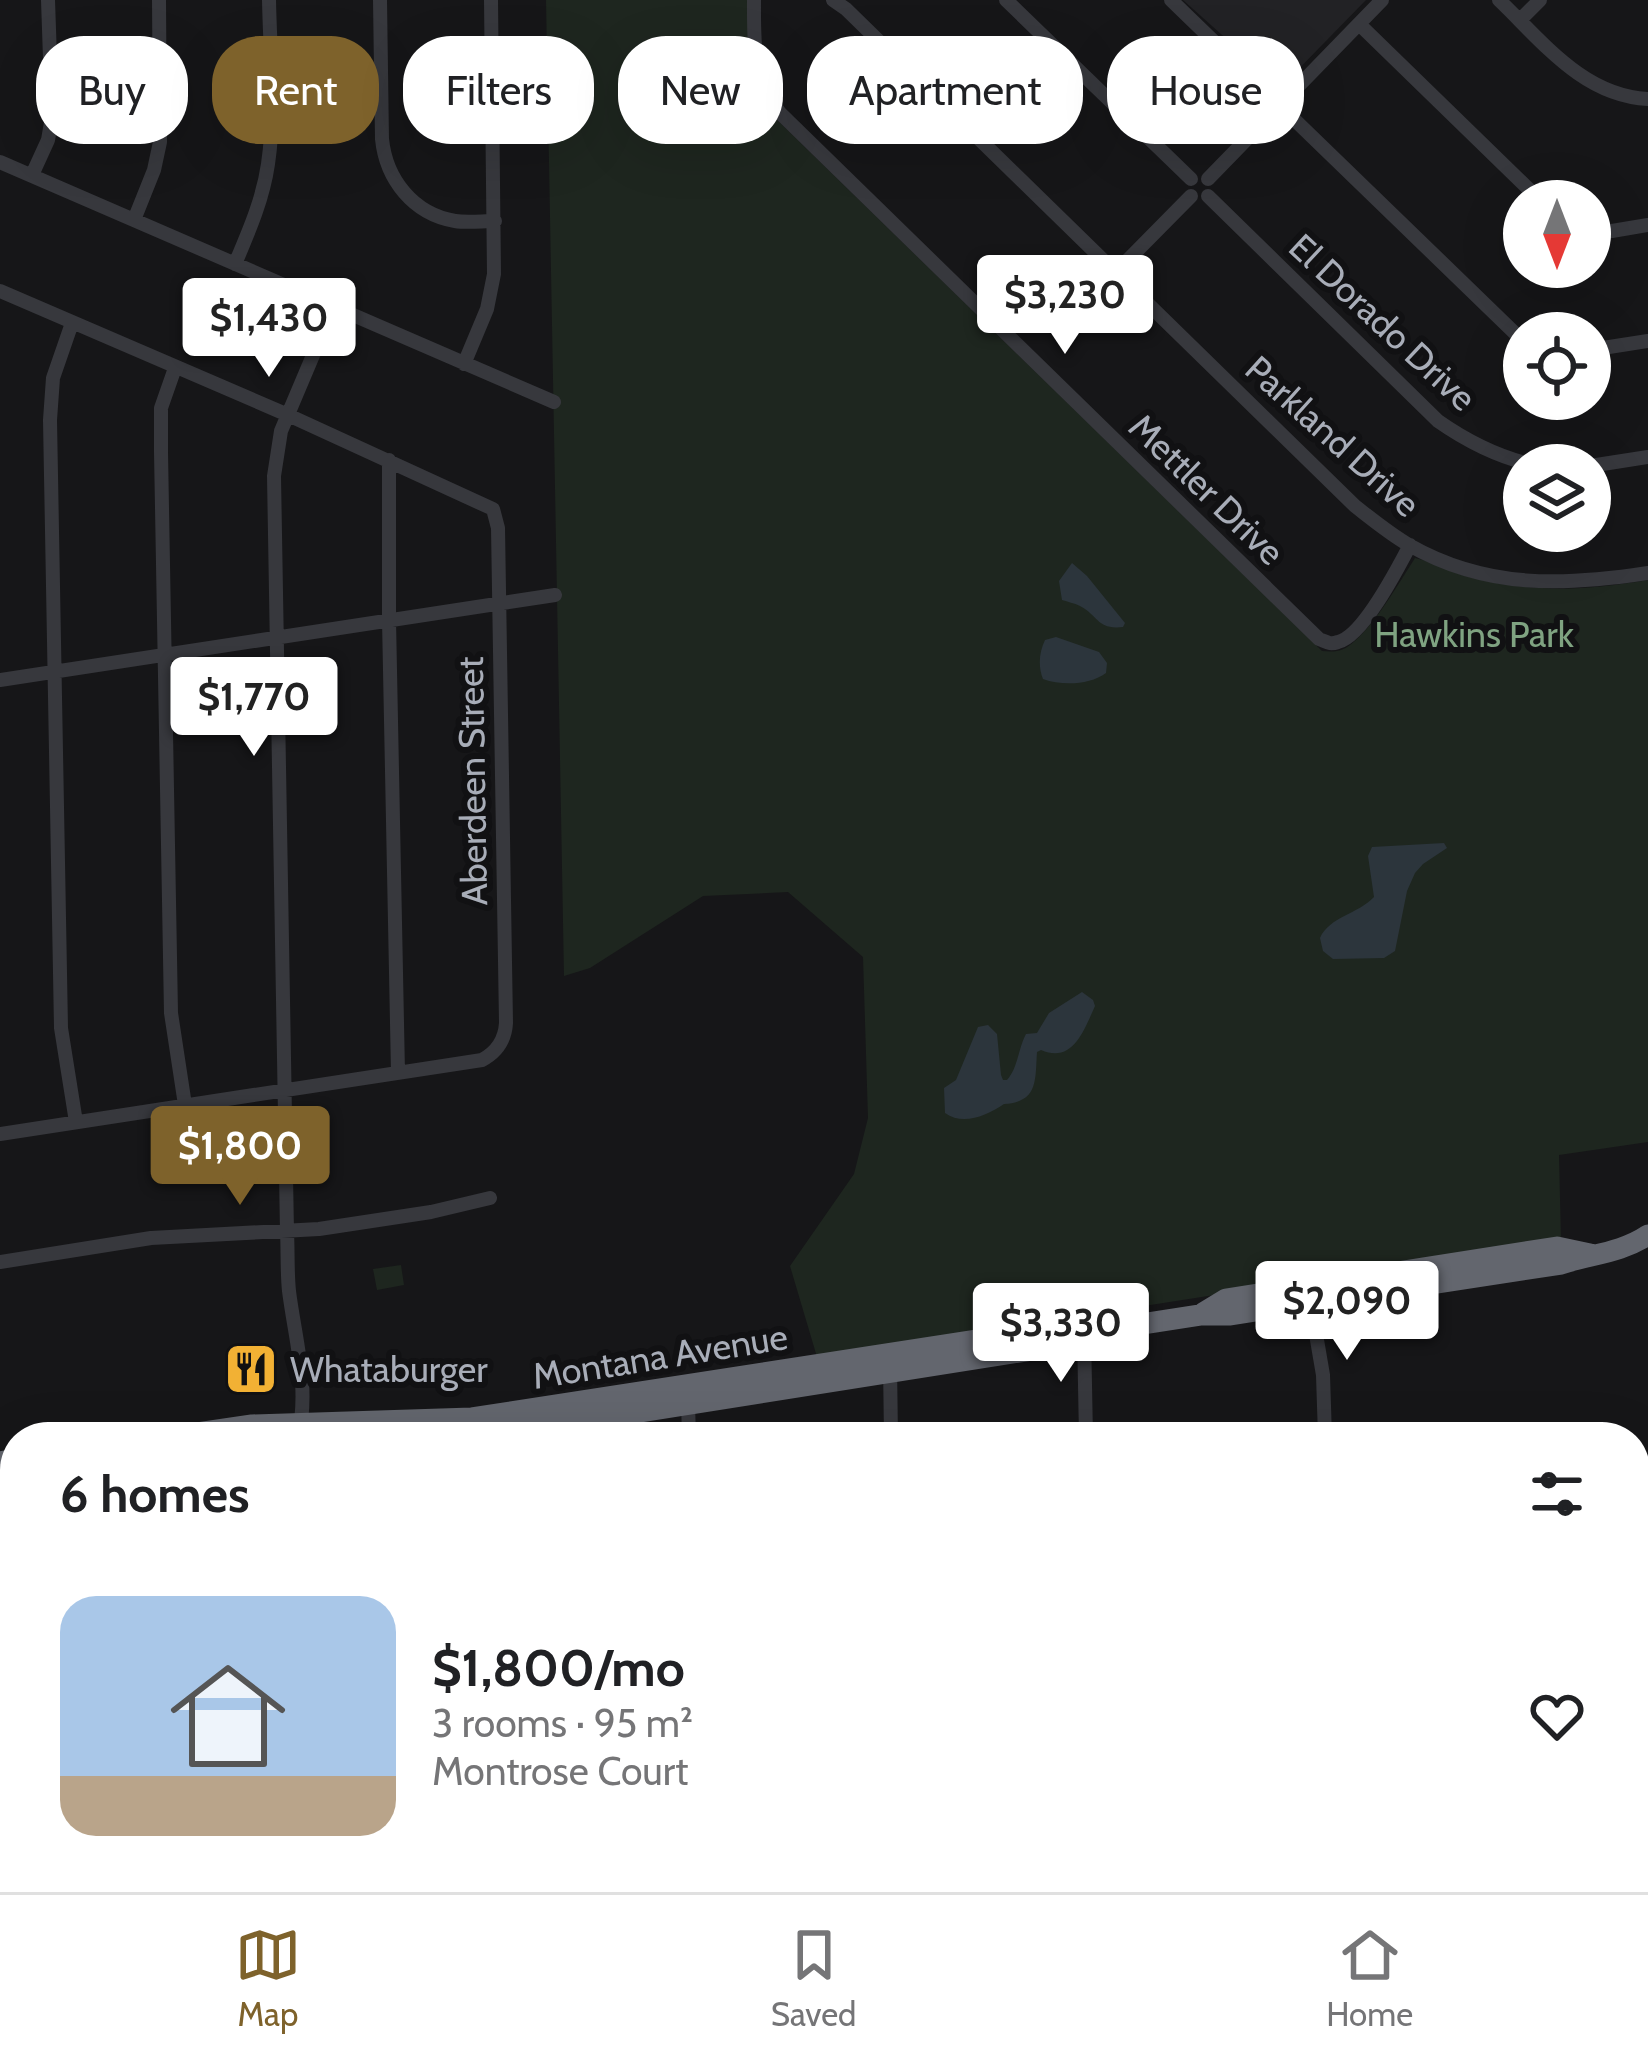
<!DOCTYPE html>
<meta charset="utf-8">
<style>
body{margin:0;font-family:Cabin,sans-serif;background:#f6f6f6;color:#202124;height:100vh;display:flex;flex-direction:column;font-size:45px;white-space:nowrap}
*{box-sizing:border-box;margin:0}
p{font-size:39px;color:#757577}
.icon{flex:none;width:66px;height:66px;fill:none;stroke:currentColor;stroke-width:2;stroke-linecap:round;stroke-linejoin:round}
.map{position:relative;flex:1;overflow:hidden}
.side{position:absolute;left:0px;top:1422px;width:1650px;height:471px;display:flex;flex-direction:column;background:#fff;border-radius:48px 48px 0 0;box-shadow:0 12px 48px #0002}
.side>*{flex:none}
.banner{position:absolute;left:36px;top:36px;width:1578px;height:108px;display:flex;gap:24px}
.needle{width:78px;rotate:180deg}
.tools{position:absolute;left:1503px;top:180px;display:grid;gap:24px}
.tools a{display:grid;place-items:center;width:108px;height:108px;border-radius:50%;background:#fff;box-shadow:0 12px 48px #0002;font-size:60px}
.price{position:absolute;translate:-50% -102px;padding:0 27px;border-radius:12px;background:#fff;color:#222;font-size:39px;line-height:78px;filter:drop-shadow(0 3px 6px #0008)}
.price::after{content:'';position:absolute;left:50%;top:72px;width:36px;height:27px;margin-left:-18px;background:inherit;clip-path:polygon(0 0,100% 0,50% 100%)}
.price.active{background:#7e622b;color:#fff}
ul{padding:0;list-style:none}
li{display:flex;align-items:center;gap:36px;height:300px;padding:0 60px}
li+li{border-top:3px solid #e0e0e0}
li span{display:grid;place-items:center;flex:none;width:336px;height:240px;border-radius:36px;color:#555}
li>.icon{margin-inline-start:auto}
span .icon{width:144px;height:144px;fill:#fffc;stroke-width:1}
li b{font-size:51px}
h2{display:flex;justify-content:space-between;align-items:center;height:144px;padding:0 60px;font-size:51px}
.chip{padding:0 42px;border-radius:48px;background:#fff;box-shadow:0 12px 48px #0002;font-size:42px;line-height:108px}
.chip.active{background:#7e622b;color:#fff}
.tab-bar{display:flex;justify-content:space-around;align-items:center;height:168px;border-top:3px solid #e0e0e0;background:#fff;font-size:33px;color:#757577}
.tab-bar a{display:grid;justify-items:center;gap:6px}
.tab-bar .active{color:#7e622b}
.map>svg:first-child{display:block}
.built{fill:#222225}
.green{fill:#1e261f}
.water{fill:#2c353c}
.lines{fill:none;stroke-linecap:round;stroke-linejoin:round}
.minor{stroke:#37383d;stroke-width:14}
.highway{stroke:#63666e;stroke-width:21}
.labels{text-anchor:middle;stroke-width:12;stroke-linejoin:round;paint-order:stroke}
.street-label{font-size:36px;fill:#a8adb8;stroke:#111113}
.park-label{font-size:36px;fill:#7fa381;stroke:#111113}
.poi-label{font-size:36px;fill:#a8adb8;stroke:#111113;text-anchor:start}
</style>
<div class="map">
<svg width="1648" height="1892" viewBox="0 0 1648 1892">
<rect width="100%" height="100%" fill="#161618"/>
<path class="built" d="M1183 0H1366L1283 85 1279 86Z"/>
<path class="green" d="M546 0H748C749 43 748 79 772 115L1322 651C1333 652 1341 652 1350 645 1373 628 1399 583 1415 558 1434 562 1450 572 1469 577 1532 593 1584 591 1648 580V1142L1559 1155 1561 1241 817 1357 790 1266 854 1174 868 1118 863 957 788 892 703 896 590 968 564 976Z
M401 1265 404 1285 377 1290 373 1269Z
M1410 1878H1480V1887L1410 1888Z"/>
<path class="water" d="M1072 563 1087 576 1125 623 1123 627C1097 630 1099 616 1080 606 1074 603 1068 602 1062 600L1059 581Z
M1056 637 1099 652 1107 663 1106 673C1090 685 1062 686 1043 679 1038 666 1039 653 1045 640Z
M1444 843 1447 848 1423 864 1415 873 1407 891 1395 951 1384 958 1333 959 1323 951 1320 938C1329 917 1358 914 1374 897L1368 856 1372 847Z
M1082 992 1093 1000 1095 1006C1084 1030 1073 1064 1041 1050L1037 1052C1035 1079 1039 1102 1004 1104 986 1116 963 1126 945 1113L944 1088 956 1080 978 1027 988 1025 997 1034 1001 1075 1003 1080H1007C1018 1068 1018 1049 1026 1034L1037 1033 1049 1013Z"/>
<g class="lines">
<path class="minor" d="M380 0 382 139C386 179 413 214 455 221 468 223 482 221 495 221
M754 0C754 42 752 80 780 113L1319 639C1327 642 1329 645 1338 642 1363 636 1398 568 1410 545
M833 0 846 9 1355 506C1373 520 1390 534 1409 545 1486 589 1564 586 1648 573
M1006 0 1191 179
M1171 0 1524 342
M1499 0C1542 41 1583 96 1648 99
M1520 20 1540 0
M1359 24 1541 201
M0 162 554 402
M32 175 48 140 52 117 48 0
M1208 179 1382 0
M1208 196 1438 421C1468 442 1498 457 1533 465
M134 220 154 170 160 142 159 0
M1590 229 1612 231 1648 225
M235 264C249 231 263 199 268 164 276 110 270 54 269 0
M1116 272 1191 196
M0 291 288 415 493 509 498 528 506 1023C505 1040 497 1052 482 1060L0 1134
M72 323 53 378 50 420 61 1028 76 1122
M1590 350 1648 341
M464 364 487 309 494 274 491 0
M175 368 161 408V452L171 1013 185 1105
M389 460V620L398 1073
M1590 466 1648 457
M0 680 555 595
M0 1262 151 1238 319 1229 431 1212 490 1198
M1310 1299 1323 1375 1325 1437
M1084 1333 1086 1437
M890 1365 891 1437
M688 1403 689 1437
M298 1437C310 1388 295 1339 289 1291 287 1272 288 1251 287 1232L274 476 281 431 333 308
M0 1703 15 1701
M899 1878V1892
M1095 1878V1892
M1330 1892V1878"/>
<path class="highway" d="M1203 1313 1226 1299 1557 1247 1590 1254
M170 1437 252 1425 472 1418 1067 1326 1084 1333 1200 1315H1229L1561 1264C1592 1254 1621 1253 1648 1235
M482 1437 1070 1344 1084 1333
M0 1462 15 1459
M0 1507 15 1504"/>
</g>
<defs>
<g id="restaurant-square" transform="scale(2.7)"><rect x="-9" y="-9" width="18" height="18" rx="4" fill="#f2b134" stroke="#111113"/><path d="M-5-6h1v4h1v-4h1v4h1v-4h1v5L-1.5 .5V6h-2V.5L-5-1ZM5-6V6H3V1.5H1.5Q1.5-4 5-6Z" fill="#111"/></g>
</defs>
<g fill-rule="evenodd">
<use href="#restaurant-square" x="251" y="1369"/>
</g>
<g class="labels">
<g class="street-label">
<text transform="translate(1383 322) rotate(43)" y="13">El Dorado Drive</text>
<text transform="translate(1333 436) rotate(42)" y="13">Parkland Drive</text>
<text transform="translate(1207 489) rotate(44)" y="13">Mettler Drive</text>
<text transform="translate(472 781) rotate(-91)" y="13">Aberdeen Street</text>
<text transform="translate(660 1356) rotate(-9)" y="13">Montana Avenue</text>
</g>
<g class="park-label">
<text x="1474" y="647">Hawkins Park</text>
</g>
<g class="poi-label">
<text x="290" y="1382">Whataburger</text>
</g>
</g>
</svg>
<div class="tools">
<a><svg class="needle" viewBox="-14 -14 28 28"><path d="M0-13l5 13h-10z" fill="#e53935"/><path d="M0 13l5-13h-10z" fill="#757577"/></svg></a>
<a><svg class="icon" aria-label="locate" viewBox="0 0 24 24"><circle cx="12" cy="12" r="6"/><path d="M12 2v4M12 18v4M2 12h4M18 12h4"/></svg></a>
<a><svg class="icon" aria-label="layers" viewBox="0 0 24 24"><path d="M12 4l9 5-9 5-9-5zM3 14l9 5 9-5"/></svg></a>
</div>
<b class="price" style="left:1065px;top:357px">$3,230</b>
<b class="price" style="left:269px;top:380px">$1,430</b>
<b class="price" style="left:254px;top:759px">$1,770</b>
<b class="price active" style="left:240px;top:1208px">$1,800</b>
<b class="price" style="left:1347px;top:1363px">$2,090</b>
<b class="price" style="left:1061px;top:1385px">$3,330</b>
<div class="banner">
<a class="chip">Buy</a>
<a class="chip active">Rent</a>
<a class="chip">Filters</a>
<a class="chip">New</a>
<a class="chip">Apartment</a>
<a class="chip">House</a>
</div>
<section class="side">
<h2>6 homes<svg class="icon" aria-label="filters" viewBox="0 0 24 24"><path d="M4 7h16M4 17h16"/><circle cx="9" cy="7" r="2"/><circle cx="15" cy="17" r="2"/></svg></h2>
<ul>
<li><span style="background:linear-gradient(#a9c7e8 75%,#b9a48a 0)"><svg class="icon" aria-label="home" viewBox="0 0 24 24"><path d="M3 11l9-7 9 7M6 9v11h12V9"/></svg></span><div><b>$1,800/mo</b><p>3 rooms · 95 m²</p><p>Montrose Court</p></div><svg class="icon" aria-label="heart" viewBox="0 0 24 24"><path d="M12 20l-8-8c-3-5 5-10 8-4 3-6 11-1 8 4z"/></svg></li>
</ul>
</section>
</div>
<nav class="tab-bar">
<a class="active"><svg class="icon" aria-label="map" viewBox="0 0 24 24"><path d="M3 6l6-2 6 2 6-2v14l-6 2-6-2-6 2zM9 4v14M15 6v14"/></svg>Map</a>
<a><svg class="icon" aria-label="saved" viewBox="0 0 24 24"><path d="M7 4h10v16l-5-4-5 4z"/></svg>Saved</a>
<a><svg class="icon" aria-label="home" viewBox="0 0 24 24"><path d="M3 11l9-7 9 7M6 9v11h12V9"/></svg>Home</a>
</nav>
